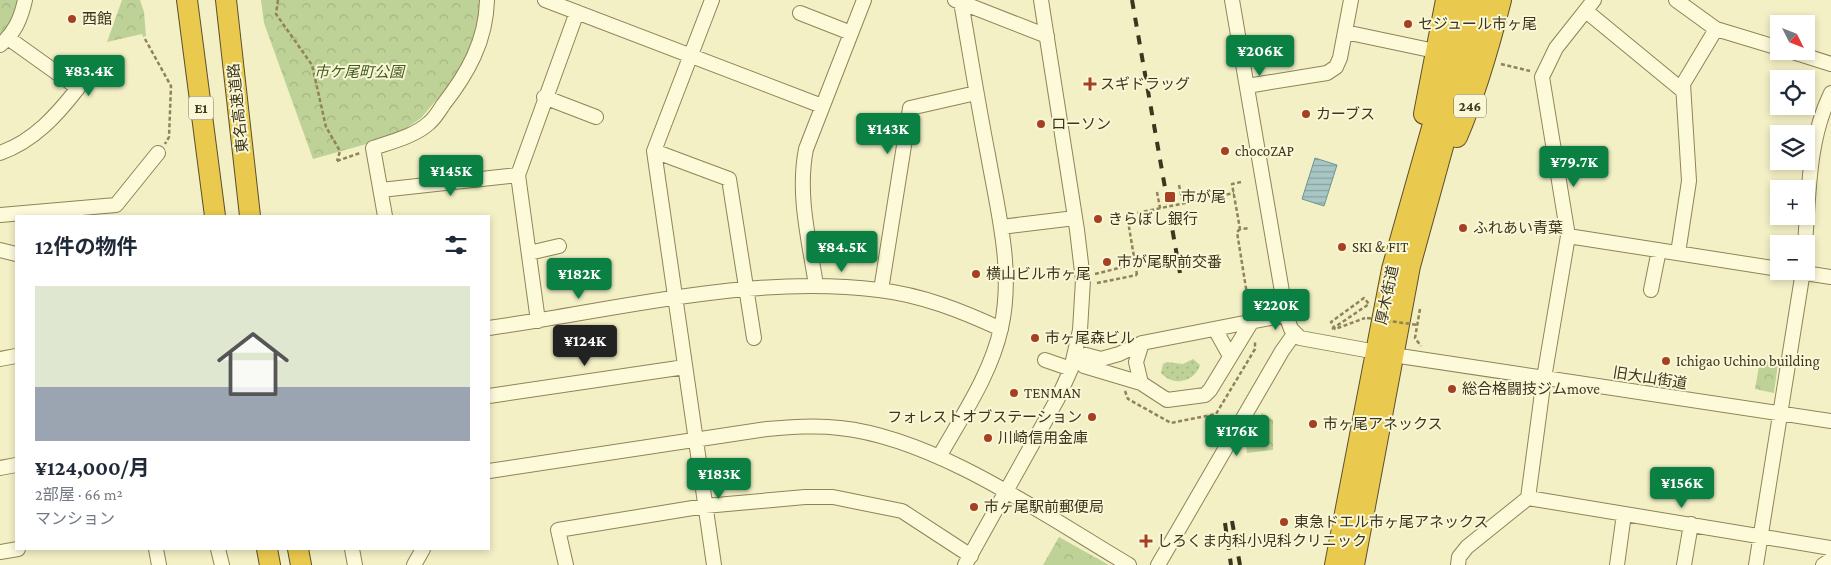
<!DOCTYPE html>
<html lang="ja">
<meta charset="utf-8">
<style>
body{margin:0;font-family:"Crimson Pro","Noto Sans JP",serif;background:#f2f2f3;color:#1f2937;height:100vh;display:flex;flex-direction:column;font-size:19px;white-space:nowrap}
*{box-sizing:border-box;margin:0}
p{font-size:16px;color:#747a83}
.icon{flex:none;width:28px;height:28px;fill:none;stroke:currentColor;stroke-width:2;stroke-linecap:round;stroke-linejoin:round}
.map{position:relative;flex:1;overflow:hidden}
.sheet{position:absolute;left:15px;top:215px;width:475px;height:335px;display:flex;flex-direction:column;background:#fff;border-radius:0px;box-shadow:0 2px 8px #0003}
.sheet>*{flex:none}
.needle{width:32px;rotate:132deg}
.tools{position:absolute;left:1770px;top:15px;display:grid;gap:10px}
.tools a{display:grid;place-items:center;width:45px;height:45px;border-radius:0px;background:#fff;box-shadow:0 2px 8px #0003;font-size:25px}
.price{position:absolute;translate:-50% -42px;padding:0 11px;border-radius:5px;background:#0b8043;color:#fff;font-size:16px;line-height:32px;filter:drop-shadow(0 1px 2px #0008)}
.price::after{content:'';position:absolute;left:50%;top:30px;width:15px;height:11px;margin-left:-8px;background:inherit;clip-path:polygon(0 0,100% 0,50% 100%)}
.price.current{background:#222;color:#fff}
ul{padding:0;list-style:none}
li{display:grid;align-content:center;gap:10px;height:265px;padding:0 20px}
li+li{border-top:1px solid #e0e1e3}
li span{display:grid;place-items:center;height:155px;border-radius:0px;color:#555}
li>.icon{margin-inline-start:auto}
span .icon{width:90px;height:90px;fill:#fffc;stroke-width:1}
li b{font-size:21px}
h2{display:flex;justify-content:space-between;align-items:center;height:60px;padding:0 20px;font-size:21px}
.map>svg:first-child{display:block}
.grass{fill:url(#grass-dots)}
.forest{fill:url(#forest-crowns)}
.water{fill:url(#water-rules);stroke:#6c9594}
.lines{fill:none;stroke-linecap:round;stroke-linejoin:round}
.minor-casing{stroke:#908358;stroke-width:16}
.highway-casing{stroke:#5d4f2d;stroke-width:22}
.path{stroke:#908358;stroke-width:2.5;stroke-dasharray:4 2.5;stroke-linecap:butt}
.minor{stroke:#fcfad9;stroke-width:14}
.highway{stroke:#e9c94e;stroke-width:20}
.rail{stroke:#3e351e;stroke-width:4;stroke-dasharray:9 9;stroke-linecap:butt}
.path-bridge{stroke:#908358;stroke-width:2.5;stroke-dasharray:4 2.5;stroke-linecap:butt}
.poi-dot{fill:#a54022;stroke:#f9f7d5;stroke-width:2}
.labels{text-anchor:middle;stroke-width:4;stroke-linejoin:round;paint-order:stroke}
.shield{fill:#f9f7d5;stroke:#766f55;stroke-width:1}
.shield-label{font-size:14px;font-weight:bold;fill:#3e351e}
.poi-label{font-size:15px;fill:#3e351e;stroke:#f9f7d5;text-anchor:start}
.park-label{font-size:15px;font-style:italic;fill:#415d22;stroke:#f9f7d5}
.street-label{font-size:15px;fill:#3e351e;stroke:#f9f7d5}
</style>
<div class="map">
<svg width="1831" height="565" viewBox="0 0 1831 565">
<defs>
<pattern id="grass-dots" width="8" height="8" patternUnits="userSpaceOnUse" patternTransform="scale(1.25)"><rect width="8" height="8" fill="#bed297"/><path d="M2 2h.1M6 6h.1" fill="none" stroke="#a4b582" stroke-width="1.8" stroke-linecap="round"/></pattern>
<pattern id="forest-crowns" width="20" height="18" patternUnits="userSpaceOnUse" patternTransform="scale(1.25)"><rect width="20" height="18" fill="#bed297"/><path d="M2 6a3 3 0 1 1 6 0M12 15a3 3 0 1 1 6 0" fill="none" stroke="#a4b582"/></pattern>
<pattern id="water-rules" width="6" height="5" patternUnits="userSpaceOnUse" patternTransform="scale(1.25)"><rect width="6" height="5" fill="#a7c6c4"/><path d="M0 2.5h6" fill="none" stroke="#89a29f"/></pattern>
</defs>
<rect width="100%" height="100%" fill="#f3f0c5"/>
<path class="grass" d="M1193 359 1200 365C1195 382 1173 387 1161 373L1163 364 1167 362 1183 364Z"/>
<path class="forest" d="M0 0H25L0 45Z
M122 0H140L144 12 146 36 143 37 142 34 107 42Z
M261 0H480L477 38 457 76 421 118 395 136 313 159 264 23Z
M1760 360 1778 363 1774 393 1755 389Z
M1262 413 1273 420V450L1247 453 1245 442Z
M1059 537 1109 565H1043Z"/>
<path class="water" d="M1315 158 1337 165 1324 206 1302 199Z"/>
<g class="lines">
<g class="minor-casing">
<path id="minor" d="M545 0 822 106
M712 0 654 151 714 565
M955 0 1047 36
M1232 0 1286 315 1291 329 1300 338 1393 355 1831 421
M1676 0 1716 29 1779 48
M1586 11 1682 90
M800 13 851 33
M1345 32 1435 51
M0 45C15 33 21 18 25 0
M1790 51 1831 64
M1247 86 1327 73 1336 67 1340 58 1351 0
M544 97 596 117
M654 151 729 179 754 338
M0 153C34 141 57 115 78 88L8 38
M381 190 518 175
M0 215 116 205 158 153
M385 216 373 148C391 142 415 136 429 123 435 118 439 111 443 105 468 73 486 41 487 0
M1001 227 1075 218
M1568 236 1779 269
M1805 244C1809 192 1808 140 1831 93
M0 250 16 254
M529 253 559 246
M1678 253 1689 181 1683 84 1716 29
M1792 271 1831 277
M816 285C809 240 797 194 806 149L864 0
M881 290 910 108 976 93
M1651 290 1659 250
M538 321 518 175 577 12
M489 328C617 310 749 274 879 290 922 295 962 311 1001 329
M1215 329 1230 356
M1074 357 1084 366 1141 383 1167 400 1205 395 1210 390 1252 321
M1074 357 1086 355 1101 359 1119 354 1142 343 1286 315
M0 359 16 356
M1045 360 1071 369
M1141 383 1136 362 1142 343
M489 396 685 367
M939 457C962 416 991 374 1001 328 1014 271 998 212 988 155 978 104 970 53 961 2
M0 468 16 465
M489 471 767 429C791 427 816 425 840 428 936 438 1046 516 1129 565
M1528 498 1831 548
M156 549 159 565
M218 549 222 565
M352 549 355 565
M0 552 18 549
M414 565 423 549
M566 565 558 530 705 506 805 497H833L902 511 971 556
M965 565 1058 398 1071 369 1080 330 1083 280 1077 230 1041 0
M1158 565 1282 351 1294 334
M1458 565 1459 557 1467 547 1528 498 1544 378 1568 236 1542 77 1556 48 1594 0
M1617 565 1624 514
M1684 565 1691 524
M1756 565 1803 271
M1823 565 1831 560"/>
</g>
<g class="highway-casing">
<path id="highway" d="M187 0 215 216
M226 0 250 216
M1424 114 1446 0
M1457 137C1476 93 1489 47 1501 0
M267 549 270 565
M298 549 301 565
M1335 565 1392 269 1441 96 1463 0
M1354 565 1410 266 1474 34 1482 0"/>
</g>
<path class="path" d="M278 0 276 14 312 65 326 127 340 151 337 161
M145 39 171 86 169 137 165 144
M1501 64 1530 71
M337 161 360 153
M1241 182 1232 184 1240 229 1250 228
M1179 185 1183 203
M1157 192 1160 208
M1240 229 1237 232 1249 307
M1095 274 1135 264
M1097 283 1137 275
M1420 309 1415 338 1421 346
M1332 329 1369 304 1364 298 1331 322 1335 329 1365 318
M1125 391 1128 399 1171 423 1216 414 1255 349V342
M1252 429 1263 436"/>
<use href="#minor" class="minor"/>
<use href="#highway" class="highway"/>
<path class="rail" d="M1132 0 1180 273
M1232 521 1240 565
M1225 523 1231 565"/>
<path class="path-bridge" d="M1137 275 1127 215 1234 193
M1367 318 1418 325"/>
</g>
<g class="poi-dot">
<circle cx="72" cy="19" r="5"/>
<circle cx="1408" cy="24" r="5"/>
<path d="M1087.5 76.5h5v5h5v5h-5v5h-5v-5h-5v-5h5z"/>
<circle cx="1306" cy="114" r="5"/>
<circle cx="1041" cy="124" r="5"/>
<circle cx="1225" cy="151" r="5"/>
<rect x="1164" y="191" width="12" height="12" rx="2.5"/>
<circle cx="1098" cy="219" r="5"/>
<circle cx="1463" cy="228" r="5"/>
<circle cx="1342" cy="247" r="5"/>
<circle cx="1107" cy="262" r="5"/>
<circle cx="976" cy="274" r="5"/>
<circle cx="1035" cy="338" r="5"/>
<circle cx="1666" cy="361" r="5"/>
<circle cx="1452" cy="389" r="5"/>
<circle cx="1014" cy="393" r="5"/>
<circle cx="1092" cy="417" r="5"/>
<circle cx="1313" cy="424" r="5"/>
<circle cx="988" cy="438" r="5"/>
<circle cx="974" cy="507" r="5"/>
<circle cx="1284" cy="522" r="5"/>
<path d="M1143.5 533.5h5v5h5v5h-5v5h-5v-5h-5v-5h5z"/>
</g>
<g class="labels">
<g class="shield">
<rect x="1454" y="94.5" width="32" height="23" rx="4"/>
<rect x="188.5" y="96.5" width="25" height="23" rx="4"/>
</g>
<g class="shield-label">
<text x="1470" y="111">246</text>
<text x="201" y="113">E1</text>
</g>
<g class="poi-label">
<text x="82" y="24">西館</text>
<text x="1418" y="29">セジュール市ヶ尾</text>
<text x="1100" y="89">スギドラッグ</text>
<text x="1316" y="119">カーブス</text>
<text x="1051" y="129">ローソン</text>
<text x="1235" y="156">chocoZAP</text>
<text x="1181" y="202">市が尾</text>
<text x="1108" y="224">きらぼし銀行</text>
<text x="1473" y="233">ふれあい青葉</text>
<text x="1352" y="252">SKI &amp; FIT</text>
<text x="1117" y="267">市が尾駅前交番</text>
<text x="986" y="279">横山ビル市ヶ尾</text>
<text x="1045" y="343">市ヶ尾森ビル</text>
<text x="1676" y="366">Ichigao Uchino building</text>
<text x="1462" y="394">総合格闘技ジムmove</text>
<text x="1024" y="398">TENMAN</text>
<text x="1082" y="422" text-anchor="end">フォレストオブステーション</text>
<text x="1323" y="429">市ヶ尾アネックス</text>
<text x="998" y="443">川崎信用金庫</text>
<text x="984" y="512">市ヶ尾駅前郵便局</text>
<text x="1294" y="527">東急ドエル市ヶ尾アネックス</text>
<text x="1157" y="546">しろくま内科小児科クリニック</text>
</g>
<g class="park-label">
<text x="359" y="77">市ケ尾町公園</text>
</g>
<g class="street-label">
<text transform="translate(238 108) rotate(-96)" y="5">東名高速道路</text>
<text transform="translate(1387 295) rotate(-78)" y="5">厚木街道</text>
<text transform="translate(1650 378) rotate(9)" y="5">旧大山街道</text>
</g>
</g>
</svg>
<div class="tools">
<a><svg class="needle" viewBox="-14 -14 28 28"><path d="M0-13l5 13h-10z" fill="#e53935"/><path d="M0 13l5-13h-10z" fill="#747a83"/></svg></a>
<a><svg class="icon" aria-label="locate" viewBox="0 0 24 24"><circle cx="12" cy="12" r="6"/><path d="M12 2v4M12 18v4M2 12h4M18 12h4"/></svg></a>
<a><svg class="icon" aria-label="layers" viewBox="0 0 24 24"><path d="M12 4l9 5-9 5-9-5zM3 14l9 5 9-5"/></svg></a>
<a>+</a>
<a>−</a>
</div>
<b class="price" style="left:1260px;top:77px">¥206K</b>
<b class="price" style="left:89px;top:97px">¥83.4K</b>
<b class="price" style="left:888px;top:155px">¥143K</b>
<b class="price" style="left:1574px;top:188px">¥79.7K</b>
<b class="price" style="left:451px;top:197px">¥145K</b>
<b class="price" style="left:842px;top:273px">¥84.5K</b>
<b class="price" style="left:579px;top:300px">¥182K</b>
<b class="price" style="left:1276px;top:331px">¥220K</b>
<b class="price current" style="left:585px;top:367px">¥124K</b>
<b class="price" style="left:1237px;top:457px">¥176K</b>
<b class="price" style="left:719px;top:500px">¥183K</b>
<b class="price" style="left:1682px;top:509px">¥156K</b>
<section class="sheet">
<h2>12件の物件<svg class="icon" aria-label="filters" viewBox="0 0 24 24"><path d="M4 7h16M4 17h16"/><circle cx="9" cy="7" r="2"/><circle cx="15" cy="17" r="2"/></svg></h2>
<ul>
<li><span style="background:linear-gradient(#dfe7d0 65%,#9aa5b1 0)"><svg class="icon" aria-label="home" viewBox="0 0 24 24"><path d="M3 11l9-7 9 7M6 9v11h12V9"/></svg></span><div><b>¥124,000/月</b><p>2部屋 · 66 m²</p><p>マンション</p></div></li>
</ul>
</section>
</div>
